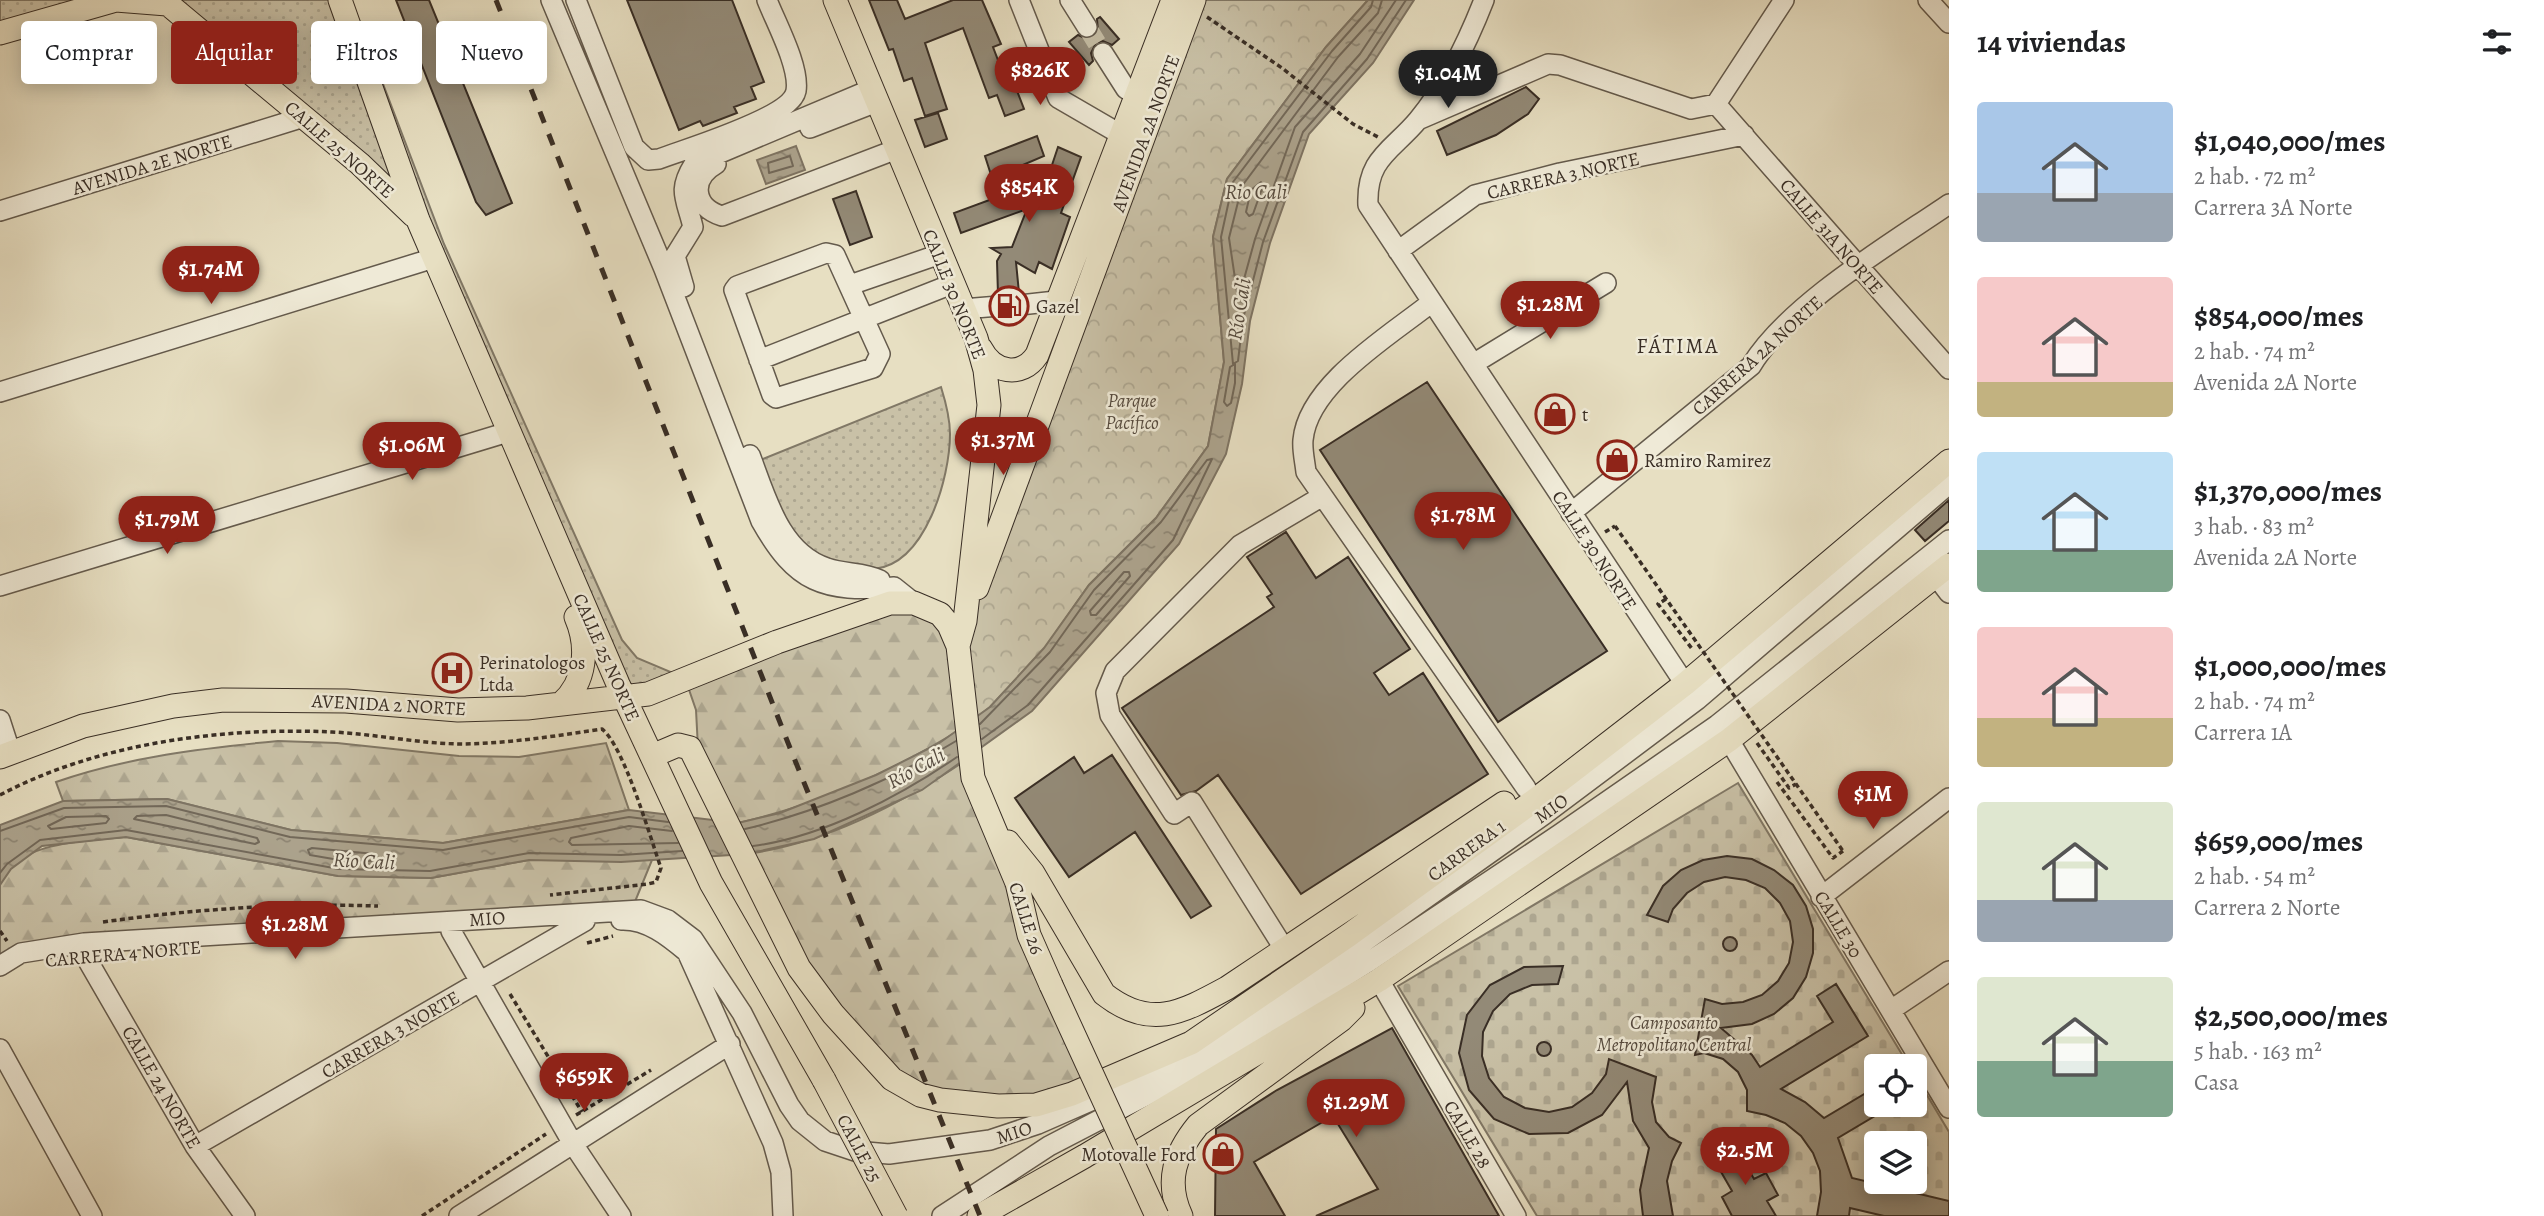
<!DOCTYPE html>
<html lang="es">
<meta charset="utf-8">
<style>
body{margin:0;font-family:Alegreya,serif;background:#f2f2f2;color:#202124;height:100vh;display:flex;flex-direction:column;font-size:26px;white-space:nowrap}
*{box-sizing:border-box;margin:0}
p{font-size:23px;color:#757577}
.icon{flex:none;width:38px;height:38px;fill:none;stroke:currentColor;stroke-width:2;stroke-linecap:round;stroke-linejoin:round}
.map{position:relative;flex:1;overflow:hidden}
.side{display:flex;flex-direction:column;background:#fff;width:595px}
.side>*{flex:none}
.top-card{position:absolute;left:21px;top:21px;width:665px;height:63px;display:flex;gap:14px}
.tools{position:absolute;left:1864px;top:1054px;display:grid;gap:14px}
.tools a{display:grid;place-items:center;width:63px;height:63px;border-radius:7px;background:#fff;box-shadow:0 4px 18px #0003;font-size:35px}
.price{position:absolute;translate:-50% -60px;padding:0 16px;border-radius:24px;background:#8f2418;color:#fff;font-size:23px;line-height:46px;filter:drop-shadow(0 2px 4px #0008)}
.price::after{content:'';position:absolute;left:50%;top:42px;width:21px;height:16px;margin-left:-10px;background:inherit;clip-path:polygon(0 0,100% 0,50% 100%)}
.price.active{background:#222;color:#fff}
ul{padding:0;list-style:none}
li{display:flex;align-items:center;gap:21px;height:175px;padding:0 28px}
li span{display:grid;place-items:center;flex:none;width:196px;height:140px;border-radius:7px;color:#555}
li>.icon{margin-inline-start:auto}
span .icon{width:84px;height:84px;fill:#fffc;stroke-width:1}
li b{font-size:30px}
h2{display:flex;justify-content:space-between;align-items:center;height:84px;padding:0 28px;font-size:30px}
.pill{padding:0 24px;border-radius:7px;background:#fff;box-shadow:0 4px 18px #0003;font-size:24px;line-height:63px}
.pill.active{background:#8f2418;color:#fff}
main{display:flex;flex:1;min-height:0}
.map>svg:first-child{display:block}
.grass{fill:url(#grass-dots);stroke:#817866;stroke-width:2}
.forest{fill:url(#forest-firs);stroke:#817866;stroke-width:2}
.cemetery{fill:url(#cemetery-stones);stroke:#817866;stroke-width:2;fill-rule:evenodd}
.park{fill:url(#park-crowns);stroke:#817866;stroke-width:2}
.water{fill:url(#water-ripples);stroke:#7e7463;stroke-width:2}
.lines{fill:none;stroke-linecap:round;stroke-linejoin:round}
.shore{stroke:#726859;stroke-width:2}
.building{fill:#938a77;stroke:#392e25;stroke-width:2}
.minor-tunnel{stroke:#c4bca3;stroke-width:19;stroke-dasharray:19 10;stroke-linecap:butt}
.minor-casing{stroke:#645a4c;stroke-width:22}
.major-casing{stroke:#392e25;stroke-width:25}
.path{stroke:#392e25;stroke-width:3.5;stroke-dasharray:5 3.5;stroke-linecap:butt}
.minor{stroke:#efead7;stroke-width:19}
.major{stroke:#e7dfc2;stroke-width:23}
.rail{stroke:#392e25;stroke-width:5;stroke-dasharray:12 12;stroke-linecap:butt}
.major-bridge-casing{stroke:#392e25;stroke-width:25;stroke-linecap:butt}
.path-bridge{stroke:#392e25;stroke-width:3.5;stroke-dasharray:5 3.5;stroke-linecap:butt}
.major-bridge{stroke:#e7dfc2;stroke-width:23}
.labels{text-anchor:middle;stroke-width:5;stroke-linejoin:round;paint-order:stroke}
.street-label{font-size:19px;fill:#392e25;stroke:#efead7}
.poi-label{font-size:19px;fill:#392e25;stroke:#efead7;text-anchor:start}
.park-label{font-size:19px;font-style:italic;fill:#564b3f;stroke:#efead7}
.water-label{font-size:21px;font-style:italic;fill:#564b3f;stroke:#efead7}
.neighbourhood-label{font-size:21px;letter-spacing:2px;fill:#392e25;stroke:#efead7}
</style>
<main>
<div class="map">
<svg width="1949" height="1216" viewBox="0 0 1949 1216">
<defs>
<pattern id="grass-dots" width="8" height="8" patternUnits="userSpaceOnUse" patternTransform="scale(1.75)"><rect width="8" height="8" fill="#c9c1a7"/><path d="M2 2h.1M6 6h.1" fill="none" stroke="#ada690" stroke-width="1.8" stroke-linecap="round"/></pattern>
<pattern id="forest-firs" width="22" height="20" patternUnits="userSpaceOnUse" patternTransform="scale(1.75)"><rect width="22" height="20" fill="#c9c1a7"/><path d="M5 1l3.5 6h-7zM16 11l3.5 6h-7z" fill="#ada690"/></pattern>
<pattern id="cemetery-stones" width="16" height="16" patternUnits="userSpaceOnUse" patternTransform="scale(1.75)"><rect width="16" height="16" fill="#c9c1a7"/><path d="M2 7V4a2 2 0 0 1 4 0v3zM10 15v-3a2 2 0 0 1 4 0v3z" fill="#ada690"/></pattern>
<pattern id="park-crowns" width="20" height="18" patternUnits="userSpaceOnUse" patternTransform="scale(1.75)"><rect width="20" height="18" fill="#c9c1a7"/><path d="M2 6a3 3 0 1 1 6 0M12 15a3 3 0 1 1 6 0" fill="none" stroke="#ada690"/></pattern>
<pattern id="water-ripples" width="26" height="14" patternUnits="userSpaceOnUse" patternTransform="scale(1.75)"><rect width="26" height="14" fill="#aca38d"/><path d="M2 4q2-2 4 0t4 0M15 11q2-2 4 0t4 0" fill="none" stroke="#8d8573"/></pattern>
</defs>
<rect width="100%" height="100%" fill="#e7dfc2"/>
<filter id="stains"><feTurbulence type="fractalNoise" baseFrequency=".00286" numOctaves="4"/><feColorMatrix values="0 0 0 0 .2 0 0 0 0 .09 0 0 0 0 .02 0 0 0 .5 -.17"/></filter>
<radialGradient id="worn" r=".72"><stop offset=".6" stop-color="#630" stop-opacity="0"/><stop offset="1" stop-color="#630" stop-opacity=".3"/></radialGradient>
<path class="grass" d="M0 0H351L444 244 622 640 637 658 685 678 625 697 418 220 167 4 116 0 0 33Z
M941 387C946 403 950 418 950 434 950 477 926 564 874 569 854 571 830 564 810 562L753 463Z"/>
<path class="forest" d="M872 607 940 614 966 726C897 769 818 805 738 823L698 748 696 710 685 678Z
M278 741 337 743 459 756 519 757 606 743 629 810 443 843 291 830 167 799 63 801 56 782C128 757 203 748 278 741Z
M969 758 1093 1083 1036 1105 920 1095 833 1014 747 854C827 843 903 803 969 758Z
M126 837 338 876 431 878 529 860H652L632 909 84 943 0 966C0 949 0 898 0 884 16 840 89 841 126 837Z"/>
<path class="cemetery" d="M1738 783 1909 1066H1876V1104H1914L1915 1075 1949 1132V1216H1537L1398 986ZM1876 1143H1914V1181H1876Z"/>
<path class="park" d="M1194 0H1368L1326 47 1227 179 1213 237 1224 362 1208 446 1156 518 1089 585 1045 648 990 707 966 726 965 621Z"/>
<path class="water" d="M1368 0H1414L1373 63 1309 134 1270 243 1250 321 1242 384 1226 454 1179 544 1032 711 922 790 814 839 747 854 621 862 529 860 431 878 338 876 126 837 42 846 11 869 0 885V825L63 801 167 799 291 830 443 843 629 810 738 823 780 813 876 775 938 744 990 707 1044 648 1089 585 1156 518 1208 446 1224 362 1213 237 1227 179 1326 47Z
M796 146 805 170 766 184 757 160Z"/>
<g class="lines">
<path class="shore" d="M1373 0 1371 7 1332 51 1233 182 1221 237 1233 364 1238 361 1243 319 1263 242 1303 132 1367 59 1406 0
M1382 0 1378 13 1338 57 1242 186 1229 238 1237 292 1241 290 1255 239 1295 127 1360 54 1396 0
M790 156 793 166 769 173 768 163Z
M1261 182 1263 186 1253 214 1249 216 1246 212 1251 190Z
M1235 364V383L1231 403 1227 406 1224 402 1230 367Z
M1124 572H1129L1130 576 1096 615H1091L1090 611Z
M980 724 1050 652 1094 590 1161 522 1207 460 1212 459 1173 540 1028 705 982 739
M166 815 257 838 259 842 255 844 134 819 137 816Z
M106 816 109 819 106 823 51 829 48 826 66 817Z
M745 829C817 812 892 780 956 741
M0 831 64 808 166 806 290 837 443 850 629 817 668 822
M672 831 629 826 571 838 569 842 572 845 678 843
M753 846C823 837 900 796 957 757
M312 848 375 854 378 858 375 861 339 860 310 855 308 850Z
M0 873 7 864 40 840 126 830 339 869 430 871 529 853 621 855 682 851"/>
</g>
<path class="building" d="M396 0H429L512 203 486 215 476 202Z
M627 0H732L764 82 751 87 756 99 734 107 737 113 703 126 700 121 679 130Z
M869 0H897L905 19 953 0H982L1001 44 993 47 1008 86 1014 83 1024 109 1005 116 997 95 989 98 963 28 925 43 947 109 925 116 912 78 904 81 893 49 889 50Z
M1100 17 1119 39 1112 45 1103 41 1096 43 1091 53 1093 61 1089 65 1069 42 1078 35 1087 39 1094 37 1098 32 1097 19Z
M1526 87 1539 99 1528 114 1496 135 1447 155 1437 131Z
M938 113 947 139 925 147 915 120Z
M1037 136 1044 156 992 178 985 156Z
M1058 147 1081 157 1061 213 1070 217 1052 269 1039 262 1035 273 1016 262 1019 293 1009 299 998 294 997 261 1001 254 991 248 1012 247 1027 209 961 233 954 213 1003 195 1006 200 1028 209 1032 198 1040 201Z
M856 191 872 237 850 245 833 199Z
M1427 382 1607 651 1498 722 1320 450Z
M1949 500V521L1925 541 1915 530Z
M1286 532 1316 578 1348 557 1410 649 1374 673 1389 695 1423 673 1488 774 1301 894 1218 775 1196 791 1181 795 1122 708 1274 607 1267 597 1272 594 1247 557Z
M1112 755 1211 906 1191 918 1135 832 1069 877 1015 798 1074 757 1084 773Z
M1727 856 1752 859 1774 870 1793 885 1806 906 1813 929V953L1806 977 1793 998 1774 1014 1752 1024 1721 1028 1752 1055 1760 1067 1833 1022 1817 996 1836 984 1868 1036 1781 1089 1805 1102 1824 1118 1876 1087V1104H1895L1838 1138 1852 1178 1949 1201V1216H1884L1850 1208 1849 1216H1817L1821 1192 1820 1171 1813 1153 1801 1136 1785 1123 1766 1115 1747 1111V1090L1738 1072 1723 1059 1704 1053 1695 1055 1705 999 1722 1004 1743 1002 1762 995 1778 981 1789 963 1793 942 1790 921 1780 903 1765 888 1746 880 1725 877 1704 882 1687 893 1673 909 1668 922 1647 915 1663 886 1681 870 1703 860Z
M1723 944a7 7 0 1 1 14 0a7 7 0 1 1-14 0Z
M1563 966 1558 984 1532 985 1510 994 1493 1011 1483 1032 1482 1056 1489 1078 1504 1097 1525 1108 1549 1112 1572 1107 1592 1093 1606 1074 1609 1059 1656 1077 1652 1102 1656 1122 1669 1137 1681 1143 1672 1161 1667 1181 1673 1216H1643L1640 1190 1649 1148 1633 1121 1627 1082 1602 1115 1568 1133 1529 1134 1494 1119 1469 1090 1459 1053 1467 1015 1490 985 1524 967Z
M1392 1028 1499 1216H1316L1378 1189 1333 1116 1254 1162 1285 1216H1215L1216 1129 1277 1090Z
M1537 1049a7 7 0 1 1 14 0a7 7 0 1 1-14 0Z
M1735 1146 1754 1179 1766 1173 1778 1195 1767 1201 1776 1216H1732L1722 1197 1732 1191 1713 1158Z"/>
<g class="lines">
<path class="minor-tunnel" d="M1087 27 1103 53"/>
<g class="minor-casing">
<path id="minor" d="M551 0 664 269 761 521C796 583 823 593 894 587L914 603
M576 0 634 147 648 160 659 159C685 149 791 118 796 91 800 67 776 23 767 0
M1019 0 1058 98 1132 141
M1070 0 1087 27
M1484 0C1468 41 1447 85 1418 120 1392 151 1366 158 1368 205L1685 684
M1928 0 1949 23
M1103 53 1126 89 1137 94
M1716 104 1949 369
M1418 120 1548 64 1560 65 1691 109 1716 104 1784 0
M810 128 877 102
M716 164C690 179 693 207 722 216L897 149
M0 211 304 117
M1398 251 1475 195 1560 173 1744 135
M826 253 835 255 880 354 873 368 776 398 772 395 734 290 737 286Z
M850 285 940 254
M684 287 675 256 693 227C686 198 677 191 694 164L872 89
M1432 302C1391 335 1308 384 1303 440 1302 450 1305 462 1306 472L1526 788
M1020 305 1056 301
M963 309 999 306
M759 360 952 284
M1473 364 1606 283
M0 392 434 258
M750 455C766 497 780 553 827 568 844 574 864 572 880 580
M1571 513 1751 366C1788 305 1889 245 1949 204
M1936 576 1949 593
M0 586 508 432
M0 720 10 751
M1729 740 1949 1108
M1821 897 1949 798
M621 920C647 919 668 936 687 952L773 1143 781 1172 783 1216
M451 931 573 1144 621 1216
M1285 950 1192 802 1174 814 1110 715 1106 693 1115 671 1240 545 1321 497
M84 954 195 1146 245 1216
M0 966 21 953 84 943 641 910 668 920 693 939 742 1013 789 1105 800 1121 825 1141 855 1151 889 1154 990 1140 1038 1124 1198 1054 1357 947 1545 814 1697 700 1949 484
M1379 980 1516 1216
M1891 1010 1949 971
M0 1049 92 1216
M195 1146 585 921
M459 1216 730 1044
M942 1216 1049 1146 1205 1065 1367 963 1560 834 1717 725 1949 540"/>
</g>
<g class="major-casing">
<path id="major" d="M163 0 360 164 413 215
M340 0 418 220 618 684 711 883 824 1080
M835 0 976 338 985 370 989 405 965 621 958 646
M0 33 116 0 167 4
M981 349C993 372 1021 379 1037 355L1173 0
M977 588 1194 0
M561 704C586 682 589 647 576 617
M652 756 678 745 690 748 799 968 833 1014 892 1079 920 1095 940 1100 998 1106 1036 1105 1072 1094 1191 1043 1349 935 1535 800 1685 684 1949 461
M0 757 83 726 173 706 223 700 346 701 458 710 527 708 648 694 777 642 890 603H914L940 614 949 625 958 646 973 778 1017 883 1029 935 1051 985
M1008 842 1033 873 1104 994C1150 1030 1181 1013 1227 988L1504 803
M979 1216 1085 1156 1379 980 1729 740 1949 565
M1181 1216C1165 1181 1175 1153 1198 1125L1341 1020 1353 1008"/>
</g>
<path class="path" d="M1207 17 1282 68 1353 124 1378 137
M1605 532 1615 526
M1666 599 1658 604 1693 650
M1757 743 1789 788 1796 784
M1777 782 1833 858 1843 851
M0 795C98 743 222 727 332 732 376 734 420 744 464 744 511 743 556 736 602 729 624 746 650 837 661 868L656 882 648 884 550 895
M103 922C195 909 285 903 378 906
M0 931 7 941
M587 943 613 936
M510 994 582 1112
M576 1115 651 1070
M422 1216 546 1134"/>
<use href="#minor" class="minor"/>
<use href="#major" class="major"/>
<path class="rail" d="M496 0 792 753 980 1216"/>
<g class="major-bridge-casing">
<path id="major-bridge" d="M1051 985 1157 1216
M824 1080 896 1216"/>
</g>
<path class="path-bridge" d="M1615 526 1843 851"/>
<use href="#major-bridge" class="major-bridge"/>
</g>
<defs>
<g id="fuel-ring" transform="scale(2.0125)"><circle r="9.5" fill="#efead7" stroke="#8f2418" stroke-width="1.5"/><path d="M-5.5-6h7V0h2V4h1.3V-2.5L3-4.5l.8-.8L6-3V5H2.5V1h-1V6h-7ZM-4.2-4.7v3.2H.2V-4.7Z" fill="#8f2418"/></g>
<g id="shop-ring" transform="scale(2.0125)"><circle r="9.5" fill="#efead7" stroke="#8f2418" stroke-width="1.5"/><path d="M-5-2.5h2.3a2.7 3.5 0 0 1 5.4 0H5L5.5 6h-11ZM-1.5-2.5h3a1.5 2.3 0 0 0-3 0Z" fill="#8f2418"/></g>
<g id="hospital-ring" transform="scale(2.0125)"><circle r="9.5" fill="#efead7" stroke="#8f2418" stroke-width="1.5"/><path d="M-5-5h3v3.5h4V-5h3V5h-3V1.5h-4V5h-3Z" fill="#8f2418"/></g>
</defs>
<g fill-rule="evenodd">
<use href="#fuel-ring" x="1009" y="306"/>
<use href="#shop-ring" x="1555" y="414"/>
<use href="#shop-ring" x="1617" y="460"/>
<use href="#hospital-ring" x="452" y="673"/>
<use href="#shop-ring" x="1223" y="1154"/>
</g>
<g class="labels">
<g class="street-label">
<text transform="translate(1145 133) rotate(-70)" y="7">AVENIDA 2A NORTE</text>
<text transform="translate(340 149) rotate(41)" y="7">CALLE 25 NORTE</text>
<text transform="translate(152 164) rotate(-17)" y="7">AVENIDA 2E NORTE</text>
<text transform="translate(1563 175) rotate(-13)" y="7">CARRERA 3 NORTE</text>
<text transform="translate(1832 236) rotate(49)" y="7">CALLE 31A NORTE</text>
<text transform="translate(955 294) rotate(68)" y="7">CALLE 30 NORTE</text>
<text transform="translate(1757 355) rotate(-42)" y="7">CARRERA 2A NORTE</text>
<text transform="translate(1595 550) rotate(57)" y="7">CALLE 30 NORTE</text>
<text transform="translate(607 657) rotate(66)" y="7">CALLE 25 NORTE</text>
<text transform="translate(389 704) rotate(3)" y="7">AVENIDA 2 NORTE</text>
<text transform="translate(1551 808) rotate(-36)" y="7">MIO</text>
<text transform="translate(1466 850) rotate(-36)" y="7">CARRERA 1</text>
<text transform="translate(487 918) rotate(-4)" y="7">MIO</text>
<text transform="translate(1027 918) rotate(72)" y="7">CALLE 26</text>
<text transform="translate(1839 924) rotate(59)" y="7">CALLE 30</text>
<text transform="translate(123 953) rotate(-5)" y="7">CARRERA 4 NORTE</text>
<text transform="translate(390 1034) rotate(-30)" y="7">CARRERA 3 NORTE</text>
<text transform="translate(162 1087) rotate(60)" y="7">CALLE 24 NORTE</text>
<text transform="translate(1014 1132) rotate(-18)" y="7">MIO</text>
<text transform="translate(1468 1134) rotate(60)" y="7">CALLE 28</text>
<text transform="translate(860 1148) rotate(62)" y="7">CALLE 25</text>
</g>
<g class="poi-label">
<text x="1036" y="313">Gazel</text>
<text x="1582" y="421">t</text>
<text x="1644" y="467">Ramiro Ramirez</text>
<text x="479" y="669">Perinatologos<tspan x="479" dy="22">Ltda</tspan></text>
<text x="1196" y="1161" text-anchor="end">Motovalle Ford</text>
</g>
<g class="park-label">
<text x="1132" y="407">Parque<tspan x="1132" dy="22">Pacífico</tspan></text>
<text x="1674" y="1029">Camposanto<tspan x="1674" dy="22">Metropolitano Central</tspan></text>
</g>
<g class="water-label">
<text x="1256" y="199">Rio Cali</text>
<text transform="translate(1239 309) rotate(-81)" y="7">Río Cali</text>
<text transform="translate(916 768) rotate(-29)" y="7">Río Cali</text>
<text transform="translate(364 861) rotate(3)" y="7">Río Cali</text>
</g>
<g class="neighbourhood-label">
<text x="1678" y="353">FÁTIMA</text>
</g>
</g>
<rect width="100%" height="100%" filter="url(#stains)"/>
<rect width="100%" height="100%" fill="url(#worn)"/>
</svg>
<div class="tools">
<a><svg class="icon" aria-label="locate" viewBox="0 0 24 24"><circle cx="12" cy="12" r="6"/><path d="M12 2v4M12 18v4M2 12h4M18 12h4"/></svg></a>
<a><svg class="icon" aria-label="layers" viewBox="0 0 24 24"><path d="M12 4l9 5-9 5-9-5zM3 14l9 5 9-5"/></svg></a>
</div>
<b class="price" style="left:1040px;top:107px">$826K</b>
<b class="price active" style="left:1448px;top:110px">$1.04M</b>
<b class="price" style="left:1029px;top:224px">$854K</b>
<b class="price" style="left:211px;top:306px">$1.74M</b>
<b class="price" style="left:1550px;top:341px">$1.28M</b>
<b class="price" style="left:1003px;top:477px">$1.37M</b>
<b class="price" style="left:412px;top:482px">$1.06M</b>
<b class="price" style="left:1463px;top:552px">$1.78M</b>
<b class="price" style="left:167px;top:556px">$1.79M</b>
<b class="price" style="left:1873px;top:831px">$1M</b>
<b class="price" style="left:295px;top:961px">$1.28M</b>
<b class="price" style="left:584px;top:1113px">$659K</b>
<b class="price" style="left:1356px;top:1139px">$1.29M</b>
<b class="price" style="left:1745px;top:1187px">$2.5M</b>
<div class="top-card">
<a class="pill">Comprar</a>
<a class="pill active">Alquilar</a>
<a class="pill">Filtros</a>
<a class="pill">Nuevo</a>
</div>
</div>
<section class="side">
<h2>14 viviendas<svg class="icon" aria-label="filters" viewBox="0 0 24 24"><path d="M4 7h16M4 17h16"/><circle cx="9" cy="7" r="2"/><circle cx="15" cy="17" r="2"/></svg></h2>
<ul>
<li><span style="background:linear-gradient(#a9c7e8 65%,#9aa5b1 0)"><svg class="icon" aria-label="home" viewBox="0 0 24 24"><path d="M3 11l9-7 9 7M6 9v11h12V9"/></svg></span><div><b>$1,040,000/mes</b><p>2 hab. · 72 m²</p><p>Carrera 3A Norte</p></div></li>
<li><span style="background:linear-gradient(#f6c9c9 75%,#c2b280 0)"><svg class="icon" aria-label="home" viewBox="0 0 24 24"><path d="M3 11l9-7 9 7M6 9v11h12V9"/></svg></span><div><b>$854,000/mes</b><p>2 hab. · 74 m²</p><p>Avenida 2A Norte</p></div></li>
<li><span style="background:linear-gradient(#bfe0f5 70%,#7fa58c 0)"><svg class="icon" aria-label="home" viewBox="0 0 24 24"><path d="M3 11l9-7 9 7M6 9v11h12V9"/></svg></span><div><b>$1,370,000/mes</b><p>3 hab. · 83 m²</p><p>Avenida 2A Norte</p></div></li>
<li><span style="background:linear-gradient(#f6c9c9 65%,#c2b280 0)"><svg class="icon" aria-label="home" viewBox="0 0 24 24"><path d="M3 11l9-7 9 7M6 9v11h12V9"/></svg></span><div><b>$1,000,000/mes</b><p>2 hab. · 74 m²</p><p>Carrera 1A</p></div></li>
<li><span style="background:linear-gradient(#dfe7d0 70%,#9aa5b1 0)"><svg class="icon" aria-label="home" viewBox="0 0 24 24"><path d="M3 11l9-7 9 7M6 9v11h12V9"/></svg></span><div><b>$659,000/mes</b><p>2 hab. · 54 m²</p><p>Carrera 2 Norte</p></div></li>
<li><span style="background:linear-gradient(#dfe7d0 60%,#7fa58c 0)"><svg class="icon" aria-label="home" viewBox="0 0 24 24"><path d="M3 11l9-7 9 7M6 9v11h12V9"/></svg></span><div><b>$2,500,000/mes</b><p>5 hab. · 163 m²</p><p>Casa</p></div></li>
</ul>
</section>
</main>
